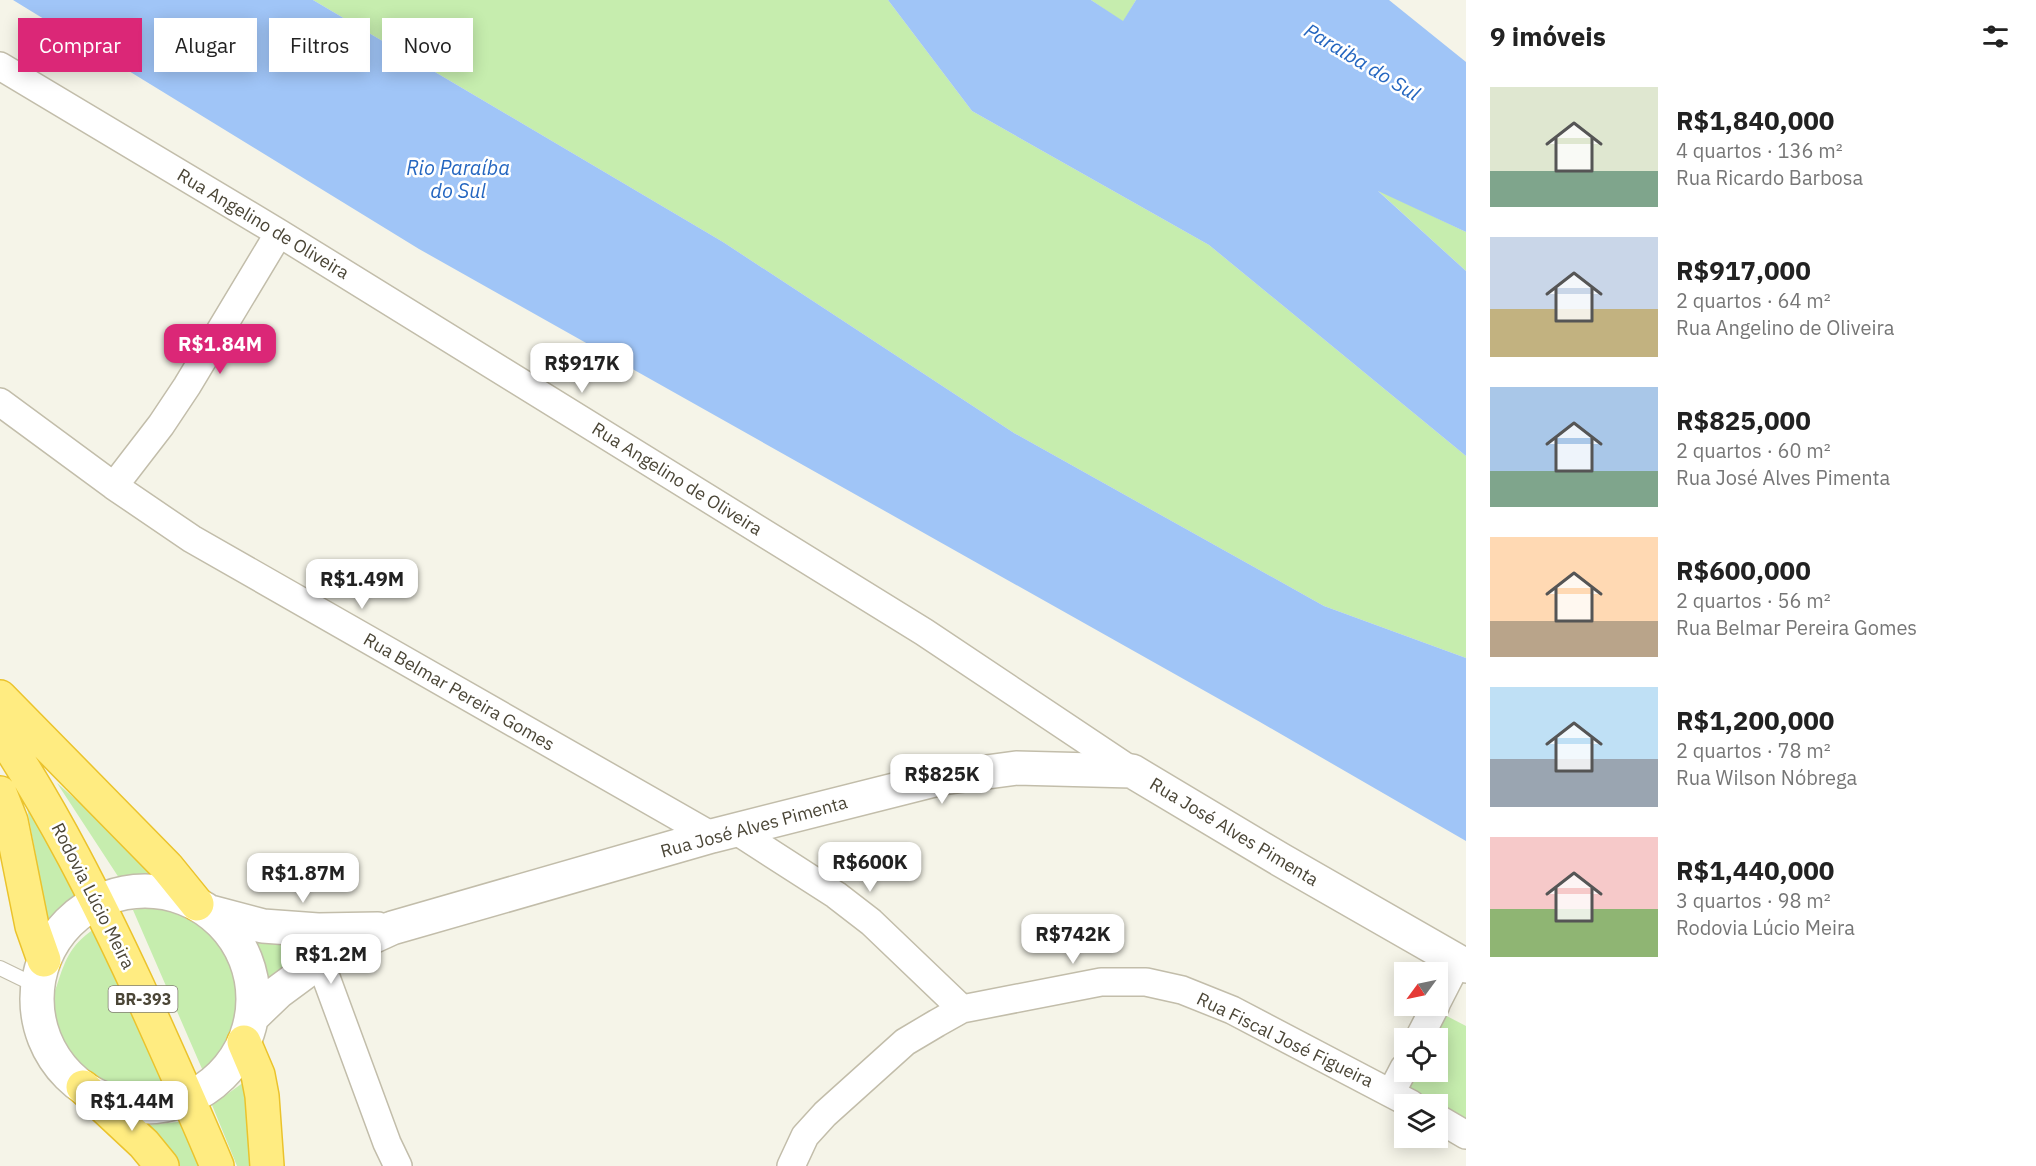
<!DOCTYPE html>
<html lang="pt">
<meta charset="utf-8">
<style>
body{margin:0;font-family:"IBM Plex Sans",sans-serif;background:#f6f6f6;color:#222;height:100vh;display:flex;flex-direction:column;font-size:22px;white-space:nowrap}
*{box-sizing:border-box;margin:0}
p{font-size:20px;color:#767676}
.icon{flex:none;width:33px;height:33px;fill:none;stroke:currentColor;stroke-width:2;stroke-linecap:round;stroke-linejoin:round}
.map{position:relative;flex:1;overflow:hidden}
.details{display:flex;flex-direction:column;background:#fff;width:570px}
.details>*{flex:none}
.banner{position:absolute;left:18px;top:18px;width:570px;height:54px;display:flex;gap:12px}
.needle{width:39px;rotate:237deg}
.fabs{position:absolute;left:1394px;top:962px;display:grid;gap:12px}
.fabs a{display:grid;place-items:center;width:54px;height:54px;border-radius:0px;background:#fff;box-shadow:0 3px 15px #0003;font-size:30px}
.price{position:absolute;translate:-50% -51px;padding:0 14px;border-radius:12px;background:#fff;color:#222;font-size:20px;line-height:39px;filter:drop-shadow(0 2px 3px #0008)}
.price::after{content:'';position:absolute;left:50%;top:36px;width:18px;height:14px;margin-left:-9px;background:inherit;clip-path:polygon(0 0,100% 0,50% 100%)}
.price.active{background:#db2777;color:#fff}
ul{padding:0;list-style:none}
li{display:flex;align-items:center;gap:18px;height:150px;padding:0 24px}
li span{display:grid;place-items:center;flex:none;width:168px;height:120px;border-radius:0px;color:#555}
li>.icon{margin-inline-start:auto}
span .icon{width:72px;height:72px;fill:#fffc;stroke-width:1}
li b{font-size:26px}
h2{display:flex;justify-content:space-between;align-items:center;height:72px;padding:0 24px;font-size:26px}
.pill{padding:0 21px;border-radius:0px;background:#fff;box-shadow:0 3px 15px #0003;font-size:21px;line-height:54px}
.pill.active{background:#db2777;color:#fff}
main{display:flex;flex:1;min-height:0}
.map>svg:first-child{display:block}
.green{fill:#c6edae}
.water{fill:#a0c5f7}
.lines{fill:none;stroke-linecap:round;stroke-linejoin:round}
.service-casing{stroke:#c2bdaa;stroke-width:16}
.minor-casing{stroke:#c2bdaa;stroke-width:30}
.tertiary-casing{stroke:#c2bdaa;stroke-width:36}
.trunk-casing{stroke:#ebc32c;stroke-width:36}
.service{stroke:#fff;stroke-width:14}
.minor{stroke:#fff;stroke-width:27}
.tertiary{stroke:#fff;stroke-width:33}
.trunk{stroke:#ffec81;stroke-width:33}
.labels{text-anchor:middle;stroke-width:5;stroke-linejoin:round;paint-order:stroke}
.shield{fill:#fff;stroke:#807d72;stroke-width:1.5}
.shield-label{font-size:16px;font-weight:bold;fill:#4a4536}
.street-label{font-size:18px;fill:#4a4536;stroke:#fff}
.water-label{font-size:20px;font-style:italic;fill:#2466c0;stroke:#fff}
</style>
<main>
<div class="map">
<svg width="1466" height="1166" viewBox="0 0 1466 1166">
<rect width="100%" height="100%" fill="#f5f4e8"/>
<path class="green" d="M313 0H888L972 111 1209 245 1466 456V658L1324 606 1014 433 723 242Z
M1091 0H1136L1123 22Z
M1376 189 1466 232V271Z
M57 783 165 878 123 884Z
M27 808 83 903 50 933Z
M162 905 188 912 210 928 232 953 246 985V1017L238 1043 229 1061 206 1078 133 910Z
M97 927 173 1091C149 1092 123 1096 101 1082 75 1066 55 1034 52 1003 52 997 55 991 57 985 66 957 72 943 97 927Z
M256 939 323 952 270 984Z
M1441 1013 1466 1026V1130L1437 1115V1104H1417L1398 1094 1410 1071H1437V1038H1428Z
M251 1077 256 1166H237L212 1105Z
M188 1121 205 1166H179L147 1125Z"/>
<path class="water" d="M13 0H313L723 242 1014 433 1324 606 1466 658V841L1260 722 419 249Z
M888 0H1091L1123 21 1136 0H1389L1466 62V232L1378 191 1466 271V456L1209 245 972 111Z"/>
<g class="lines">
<g class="service-casing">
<path id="service" d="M0 968 37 986"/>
</g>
<g class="minor-casing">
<path id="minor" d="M0 66 279 233 924 632 1132 771
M0 402 114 486 192 539 712 836
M114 486 161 425 187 386 279 233
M735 830 836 895 871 922 962 1009
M320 961 387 1143 398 1166
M1437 1002 1458 961
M1419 1038 1436 1005
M1391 1093 1404 1068
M1437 1118 1466 1135
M791 1166 805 1136 825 1114 905 1042 937 1023 962 1009 1101 982H1146L1182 990 1232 1010 1411 1104"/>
</g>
<g class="tertiary-casing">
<path id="tertiary" d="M37 999a108 108 0 1 1 216 0a108 108 0 1 1-216 0Z
M210 912 263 926 318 930 378 929
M252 1017 278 992 320 961 392 928 712 836 942 778 1016 768 1132 771 1281 860 1466 966"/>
</g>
<g class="trunk-casing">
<path id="trunk" d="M0 697 167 867 197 904
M0 732C54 813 97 899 138 987 165 1047 192 1106 217 1166
M0 793 11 821 32 926 44 960
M244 1042 258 1075 262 1096 267 1166
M83 1087 144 1144 162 1166"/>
</g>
<use href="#service" class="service"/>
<use href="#minor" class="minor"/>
<use href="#tertiary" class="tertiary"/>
<use href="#trunk" class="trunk"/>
</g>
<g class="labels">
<rect class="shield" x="108.5" y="986" width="69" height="26" rx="4.5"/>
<g class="shield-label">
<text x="143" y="1005">BR-393</text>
</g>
<g class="street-label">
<text transform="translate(263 224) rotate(31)" y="6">Rua Angelino de Oliveira</text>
<text transform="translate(677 479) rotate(32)" y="6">Rua Angelino de Oliveira</text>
<text transform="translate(459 692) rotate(30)" y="6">Rua Belmar Pereira Gomes</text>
<text transform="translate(754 827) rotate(-15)" y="6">Rua José Alves Pimenta</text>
<text transform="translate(1234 832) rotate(31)" y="6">Rua José Alves Pimenta</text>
<text transform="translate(93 896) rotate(63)" y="6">Rodovia Lúcio Meira</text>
<text transform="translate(1285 1040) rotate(26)" y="6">Rua Fiscal José Figueira</text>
</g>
<g class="water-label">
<text transform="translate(1362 62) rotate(31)" y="7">Paraiba do Sul</text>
<text x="458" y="175">Rio Paraíba<tspan x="458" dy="23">do Sul</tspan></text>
</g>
</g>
</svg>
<div class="fabs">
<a><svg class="needle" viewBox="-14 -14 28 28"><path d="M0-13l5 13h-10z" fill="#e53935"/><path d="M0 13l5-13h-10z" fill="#767676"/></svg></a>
<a><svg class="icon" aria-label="locate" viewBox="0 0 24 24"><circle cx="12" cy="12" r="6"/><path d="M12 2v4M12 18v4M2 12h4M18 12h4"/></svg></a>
<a><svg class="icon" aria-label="layers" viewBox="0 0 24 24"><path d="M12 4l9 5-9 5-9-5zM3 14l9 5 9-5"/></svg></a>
</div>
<b class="price active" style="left:220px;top:375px">R$1.84M</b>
<b class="price" style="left:582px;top:394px">R$917K</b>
<b class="price" style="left:362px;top:610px">R$1.49M</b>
<b class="price" style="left:942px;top:805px">R$825K</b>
<b class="price" style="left:870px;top:893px">R$600K</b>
<b class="price" style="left:303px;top:904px">R$1.87M</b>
<b class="price" style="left:1073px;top:965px">R$742K</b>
<b class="price" style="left:331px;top:985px">R$1.2M</b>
<b class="price" style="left:132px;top:1132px">R$1.44M</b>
<div class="banner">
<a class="pill active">Comprar</a>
<a class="pill">Alugar</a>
<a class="pill">Filtros</a>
<a class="pill">Novo</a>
</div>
</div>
<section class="details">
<h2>9 imóveis<svg class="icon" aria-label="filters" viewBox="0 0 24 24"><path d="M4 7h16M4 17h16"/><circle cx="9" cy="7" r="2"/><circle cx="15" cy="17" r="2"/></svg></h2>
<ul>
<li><span style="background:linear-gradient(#dfe7d0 70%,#7fa58c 0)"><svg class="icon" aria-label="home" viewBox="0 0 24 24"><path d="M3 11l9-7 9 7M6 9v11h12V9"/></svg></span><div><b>R$1,840,000</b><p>4 quartos · 136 m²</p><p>Rua Ricardo Barbosa</p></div></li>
<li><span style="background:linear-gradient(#c9d6e8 60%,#c2b280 0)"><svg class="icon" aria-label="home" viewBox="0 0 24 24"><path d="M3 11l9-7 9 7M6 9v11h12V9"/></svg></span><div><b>R$917,000</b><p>2 quartos · 64 m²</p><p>Rua Angelino de Oliveira</p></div></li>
<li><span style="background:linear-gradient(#a9c7e8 70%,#7fa58c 0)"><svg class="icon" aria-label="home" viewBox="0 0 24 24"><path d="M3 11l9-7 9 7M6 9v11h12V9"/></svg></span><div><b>R$825,000</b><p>2 quartos · 60 m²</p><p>Rua José Alves Pimenta</p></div></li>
<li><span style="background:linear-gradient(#ffd9b3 70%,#b9a48a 0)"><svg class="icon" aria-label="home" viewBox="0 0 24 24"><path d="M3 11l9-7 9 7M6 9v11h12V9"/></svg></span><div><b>R$600,000</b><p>2 quartos · 56 m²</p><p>Rua Belmar Pereira Gomes</p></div></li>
<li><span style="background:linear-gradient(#bfe0f5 60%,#9aa5b1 0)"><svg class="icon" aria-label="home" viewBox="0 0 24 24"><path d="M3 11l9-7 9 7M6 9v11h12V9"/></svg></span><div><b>R$1,200,000</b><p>2 quartos · 78 m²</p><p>Rua Wilson Nóbrega</p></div></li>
<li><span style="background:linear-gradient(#f6c9c9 60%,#8fb573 0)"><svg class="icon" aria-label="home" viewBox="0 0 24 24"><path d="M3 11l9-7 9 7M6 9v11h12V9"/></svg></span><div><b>R$1,440,000</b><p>3 quartos · 98 m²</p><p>Rodovia Lúcio Meira</p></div></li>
</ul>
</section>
</main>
